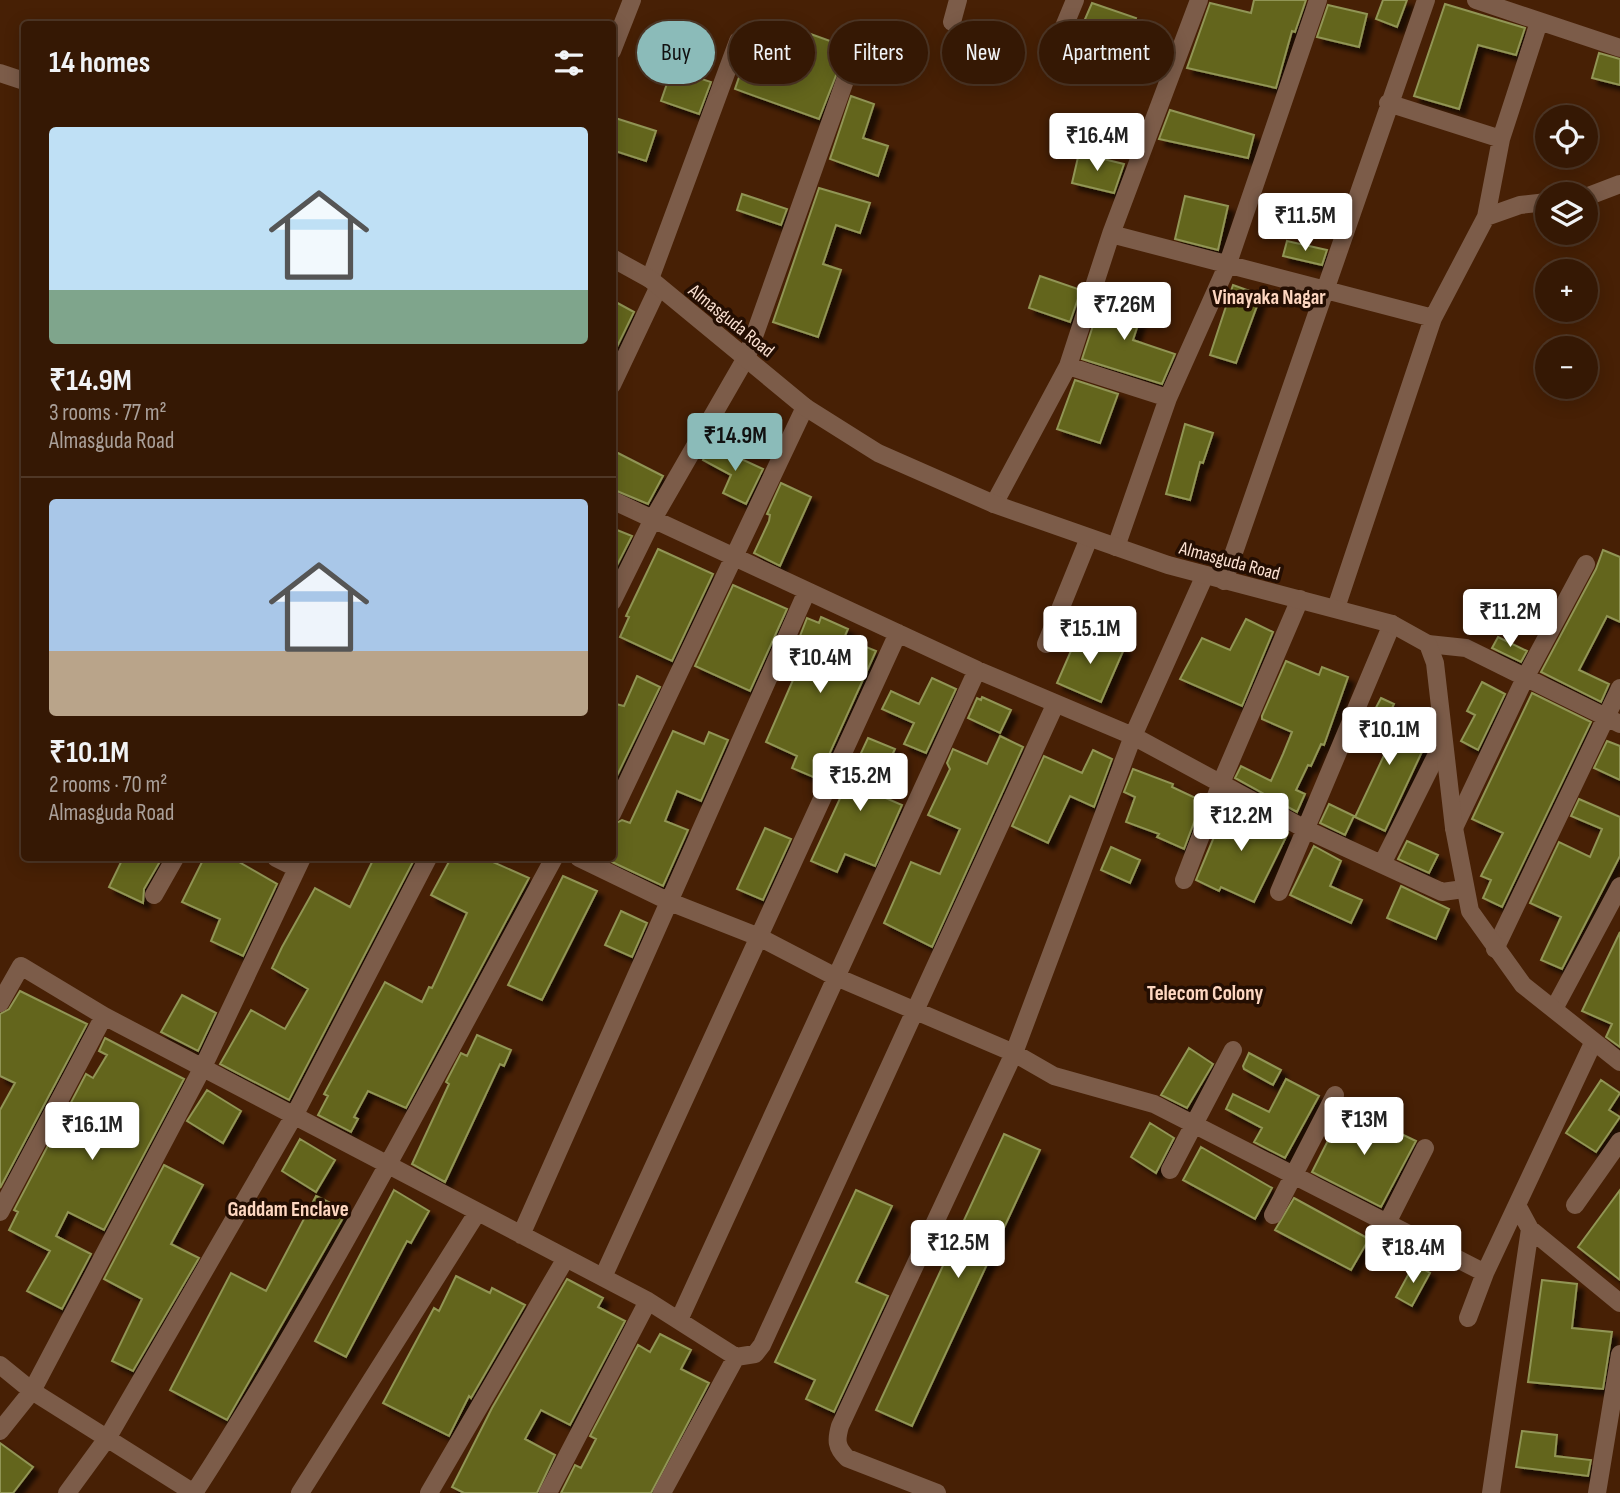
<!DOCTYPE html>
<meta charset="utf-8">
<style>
body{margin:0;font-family:"Sofia Sans Condensed",sans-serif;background:#402513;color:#f1f3f6;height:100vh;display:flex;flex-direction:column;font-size:26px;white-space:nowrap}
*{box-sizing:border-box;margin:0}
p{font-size:23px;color:#aaa09a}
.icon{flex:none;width:38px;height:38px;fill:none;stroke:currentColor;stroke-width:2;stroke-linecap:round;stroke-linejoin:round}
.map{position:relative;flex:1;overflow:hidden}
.panel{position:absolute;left:21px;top:21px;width:595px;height:840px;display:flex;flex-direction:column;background:#351804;border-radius:7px;box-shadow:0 4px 18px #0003,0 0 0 2px #4f3726}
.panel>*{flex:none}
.top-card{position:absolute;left:637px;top:21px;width:665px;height:63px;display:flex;gap:14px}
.tools{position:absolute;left:1535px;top:105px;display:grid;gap:14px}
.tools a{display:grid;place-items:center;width:63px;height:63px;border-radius:50%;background:#351804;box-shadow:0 4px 18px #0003,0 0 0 2px #4f3726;font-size:35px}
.price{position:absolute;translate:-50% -60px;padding:0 16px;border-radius:7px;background:#fff;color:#222;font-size:23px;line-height:46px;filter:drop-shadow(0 2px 4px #0008)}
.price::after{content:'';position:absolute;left:50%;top:42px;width:21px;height:16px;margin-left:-10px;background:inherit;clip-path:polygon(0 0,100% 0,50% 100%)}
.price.on{background:#8bbbb9;color:#111}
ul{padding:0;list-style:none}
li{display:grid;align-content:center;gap:14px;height:371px;padding:0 28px}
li+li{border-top:2px solid #4f3726}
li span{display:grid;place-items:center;height:217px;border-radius:7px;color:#555}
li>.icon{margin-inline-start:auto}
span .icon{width:126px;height:126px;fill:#fffc;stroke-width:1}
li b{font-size:30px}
h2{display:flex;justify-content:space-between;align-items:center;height:84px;padding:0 28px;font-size:30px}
.chip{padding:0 24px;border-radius:32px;background:#351804;box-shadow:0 4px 18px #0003,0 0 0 2px #4f3726;font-size:24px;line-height:63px}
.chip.on{background:#8bbbb9;color:#111}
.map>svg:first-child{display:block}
.building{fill:#63651f;stroke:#919554;stroke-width:2;filter:url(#shadow)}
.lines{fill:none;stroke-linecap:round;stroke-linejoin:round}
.minor{stroke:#7c5c49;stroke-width:18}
.tertiary{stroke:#7c5c49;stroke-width:18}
.labels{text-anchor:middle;stroke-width:7;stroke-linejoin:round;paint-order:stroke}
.street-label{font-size:19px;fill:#fbe1d2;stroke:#240e02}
.neighbourhood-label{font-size:21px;font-weight:bold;fill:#fed7c1;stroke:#240e02}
</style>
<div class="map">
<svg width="1620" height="1493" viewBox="0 0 1620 1493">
<defs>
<filter id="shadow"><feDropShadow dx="6" dy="6" stdDeviation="2" flood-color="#0009"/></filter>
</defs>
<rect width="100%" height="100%" fill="#472005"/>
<path class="building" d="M1254 0H1306L1295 32 1292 31 1276 88 1187 68 1210 3 1251 13Z
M1383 0H1407L1397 27 1376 19Z
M1092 3 1136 18 1124 49 1079 33Z
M1445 4 1525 28 1516 55 1478 45 1459 109 1414 96Z
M1328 5 1367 14 1359 47 1317 37Z
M805 32 847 47 819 119 735 89 746 57 791 72Z
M1599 53 1620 59V85L1592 78Z
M672 69 711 82 699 114 661 101Z
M851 96 874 104 863 138 888 146 878 176 830 159Z
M1170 110 1254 135 1248 158 1159 139Z
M612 117 656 131 646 161 612 150Z
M1079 153 1124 164 1114 193 1072 183Z
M819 188 870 203 860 233 836 225 823 264 841 270 818 337 773 322Z
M742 194 787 209 781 225 737 210Z
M1185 196 1228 206 1218 250 1175 239Z
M1287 241 1327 250 1322 265 1283 256Z
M1040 276 1081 290 1070 322 1029 308Z
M1233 285 1261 295 1236 363 1210 355Z
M1104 292 1144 306 1133 340 1175 354 1162 384 1082 359Z
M612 300 634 312 612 357Z
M1075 380 1118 394 1100 443 1057 429Z
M1185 424 1213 433 1203 463 1200 462 1190 500 1166 494Z
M711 445 763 469 746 504 723 493 731 475 703 460Z
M612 450 663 476 648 504 612 489Z
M781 483 811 497 780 566 754 553 769 521 770 515 767 514Z
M612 528 632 536 612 575Z
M658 549 713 574 672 661 620 637 629 617 626 616Z
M1603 550 1620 557V622L1607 616 1579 670 1609 684 1601 702 1541 672 1596 569Z
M733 585 787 609 750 691 695 666Z
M1527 592 1552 604 1540 626 1516 614Z
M821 617 848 629 844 638 876 651 818 779 792 768 797 756 766 742 810 641 800 636 807 618 819 623Z
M1246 619 1273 632 1242 706 1180 679 1202 638 1230 650Z
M1080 630 1124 649 1101 702 1057 683Z
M1498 637 1527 651 1521 662 1492 648Z
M1286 661 1319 675 1322 667 1348 677 1324 745 1321 744 1311 766 1308 765 1296 790 1305 794 1297 812 1235 778 1241 766 1271 781 1283 754 1292 732 1262 719V716Z
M637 676 660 687 612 786V703L624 706Z
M932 678 956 689 926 753 904 744 914 723 882 709 891 691 919 704Z
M1482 682 1505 694 1478 750 1461 741 1475 715 1467 711Z
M1532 693 1591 722 1502 907 1483 898 1491 880 1481 876 1503 833 1472 819Z
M982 697 1011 710 1000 733 968 718 977 698 981 700Z
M1381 698 1394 704 1386 721 1427 741 1385 831 1355 817 1387 749 1361 736Z
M673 731 704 744 709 732 728 740 701 801 677 791 665 821 688 830 663 886 612 862V825L622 820 630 823Z
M1000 736 1023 747 932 947 884 923 911 862 940 874 960 829 928 815 950 769 947 763 953 749 987 764Z
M868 738 895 749 874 793 902 805 875 866 845 854 837 872 811 861Z
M1607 741 1620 746V780L1594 768Z
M1093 750 1112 759 1094 807 1070 796 1048 843 1012 826 1044 756 1082 773Z
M1133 769 1173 784 1172 787 1202 801 1184 849 1157 837 1159 834 1126 822 1135 797 1124 792Z
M1579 799 1620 817V856L1562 969 1541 960 1561 917 1530 903 1559 842 1590 857 1602 829 1571 816Z
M1229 801 1288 833 1254 902 1221 887 1219 891 1196 880Z
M1329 804 1354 816 1345 835 1320 823Z
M765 828 791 839 763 900 737 889Z
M1407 841 1438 855 1429 873 1398 859Z
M1314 846 1341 861 1330 886 1362 900 1351 923 1290 895Z
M1111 847 1140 860 1130 883 1101 870Z
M123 858H162L144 889 143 903 109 887Z
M204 858H232L277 884 243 956 211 941 220 919 182 902Z
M374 858H415L289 1100 220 1064 251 1010 285 1029 308 989 272 968 282 947 315 888 350 907Z
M451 858H484L529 878 406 1108 368 1091 354 1117 358 1119 351 1132 318 1115 328 1096 324 1094 385 982 422 1002 429 987 432 988 467 913 431 895Z
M563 876 597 891 542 1000 508 985Z
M1401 886 1449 909 1436 939 1387 918Z
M621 911 647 923 632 957 605 945Z
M1620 932V1047L1606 1037 1612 1024 1582 1011Z
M20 991 87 1024 0 1188V1110L15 1083 0 1076V1014L9 1009Z
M182 995 216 1013 198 1051 161 1032Z
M477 1035 511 1050 504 1066 500 1064 445 1182 412 1164 449 1084 446 1082 461 1053 467 1056Z
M105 1038 184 1079 104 1230 68 1212 56 1236 91 1254 62 1309 27 1291 50 1251 9 1230 18 1212 14 1210 54 1134 62 1138 74 1114 67 1110 86 1074 93 1078 107 1055 99 1051Z
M1189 1048 1213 1064 1187 1108 1161 1095Z
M1249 1053 1281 1070 1273 1085 1244 1069 1243 1066Z
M1286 1079 1319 1096 1285 1158 1254 1142 1262 1128 1226 1109 1233 1094 1269 1112Z
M1601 1080 1620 1093 1609 1110 1620 1117 1596 1152 1566 1133Z
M207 1090 241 1111 223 1143 187 1121Z
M1345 1107 1416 1141 1381 1207 1312 1172Z
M1150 1123 1174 1138 1156 1173 1131 1157Z
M1004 1134 1040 1150 912 1426 876 1410Z
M300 1139 335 1160 316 1192 282 1171Z
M1201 1147 1272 1188 1255 1219 1183 1180Z
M164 1165 203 1185 171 1244 199 1258 133 1371 112 1361 142 1299 104 1279Z
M394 1190 429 1211 411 1243 407 1241 346 1357 315 1341Z
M856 1190 892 1206 856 1282 888 1296 834 1412 806 1399 815 1380 775 1362Z
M1620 1190V1280L1578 1247Z
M316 1196 347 1211 227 1420 170 1390 231 1273 266 1291Z
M1294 1198 1369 1239 1351 1270 1275 1230Z
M1414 1264 1430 1273 1412 1306 1396 1297Z
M456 1276 490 1293 492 1288 525 1305 471 1398 469 1396 449 1436 383 1403 434 1308 439 1311Z
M567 1279 603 1298 598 1307 625 1321 570 1425 541 1410 525 1439 555 1455 537 1493H464L452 1487 492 1408Z
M1542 1280 1577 1284 1572 1328 1612 1332 1603 1389 1528 1382Z
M660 1334 691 1350 681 1369 709 1383 651 1493H561L575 1465 581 1468 596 1439 590 1436 638 1345 650 1352Z
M1522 1431 1557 1435 1555 1456 1591 1460 1588 1476 1516 1467Z
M0 1443 33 1467 13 1493H0Z"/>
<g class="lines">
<path class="minor" d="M1476 0 1620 48
M952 22 958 0
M1056 46 1075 0
M612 51 632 0
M1388 103 1501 139
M1586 197 1620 184
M1486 217 1520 205 1547 202
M1111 234 1433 318
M650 279 738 41
M1068 366 1168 398
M612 385 658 288
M612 500 977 670 1133 736 1305 829 1442 892 1464 889
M994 504 1068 366 1111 234 1199 0
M1116 547 1168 398 1227 266 1318 0
M1224 581 1426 0
M612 602 653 519 747 356 847 75
M1336 608 1433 318 1486 217 1501 139 1539 22
M1046 644 1089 538
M1428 644 1466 648 1620 724
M612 814 805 407
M1454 828 1525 678 1586 564
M276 858 296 868
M579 858 670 902 759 937 834 976 1014 1053 1054 1076 1154 1104 1485 1273
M1382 864 1443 742
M1184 880 1221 783 1300 599
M1279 892 1392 624
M154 895 175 858
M1495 949 1620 688
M0 1003 21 966 104 1016 648 1301 736 1357 755 1354 762 1345 1055 705
M1555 1007 1620 886
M1170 1170 1233 1050
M1575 1205 1620 1141
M0 1212 104 1016
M1273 1215 1335 1095
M1387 1223 1425 1148
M1530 1229 1620 1303
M521 1235 807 591
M603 1277 898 633
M1468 1318 1485 1273 1593 1043
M679 1320 977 670
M0 1365 32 1391 194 1493
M0 1431 32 1391 203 1067 302 858
M67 1493 108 1437 295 1114 428 858
M194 1493C326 1289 438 1071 554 858
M300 1493 477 1213
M429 1493 566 1258
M548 1493 648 1301
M662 1493 736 1357
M937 1493 847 1458C836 1447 836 1440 840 1426L1014 1053 1133 736 1205 575
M1491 1493 1530 1229 1517 1205
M1597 1493 1620 1354"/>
<path class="tertiary" d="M0 73 24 81
M612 258 650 279 805 407 878 453 994 504 1168 565 1392 624 1428 644 1435 663 1454 828 1470 911 1523 985 1620 1062"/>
</g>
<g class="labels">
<g class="street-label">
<text transform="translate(732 320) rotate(39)" y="7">Almasguda Road</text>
<text transform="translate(1230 560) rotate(15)" y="7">Almasguda Road</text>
</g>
<g class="neighbourhood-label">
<text x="1269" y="304">Vinayaka Nagar</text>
<text x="1205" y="1000">Telecom Colony</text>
<text x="288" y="1216">Gaddam Enclave</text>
</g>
</g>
</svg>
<div class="tools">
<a><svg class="icon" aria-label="locate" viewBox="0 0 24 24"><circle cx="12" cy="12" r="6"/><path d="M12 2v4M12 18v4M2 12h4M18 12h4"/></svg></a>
<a><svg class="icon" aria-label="layers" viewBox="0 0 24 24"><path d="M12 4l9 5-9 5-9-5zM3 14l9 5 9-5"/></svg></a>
<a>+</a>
<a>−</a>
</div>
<b class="price" style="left:1097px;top:173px">₹16.4M</b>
<b class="price" style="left:1305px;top:253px">₹11.5M</b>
<b class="price" style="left:1124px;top:342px">₹7.26M</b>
<b class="price on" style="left:735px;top:473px">₹14.9M</b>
<b class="price" style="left:1510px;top:649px">₹11.2M</b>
<b class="price" style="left:1090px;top:666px">₹15.1M</b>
<b class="price" style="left:820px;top:695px">₹10.4M</b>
<b class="price" style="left:1389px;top:767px">₹10.1M</b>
<b class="price" style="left:860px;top:813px">₹15.2M</b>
<b class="price" style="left:1241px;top:853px">₹12.2M</b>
<b class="price" style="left:1364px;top:1157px">₹13M</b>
<b class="price" style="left:92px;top:1162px">₹16.1M</b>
<b class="price" style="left:958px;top:1280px">₹12.5M</b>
<b class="price" style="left:1413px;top:1285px">₹18.4M</b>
<div class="top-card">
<a class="chip on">Buy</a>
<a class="chip">Rent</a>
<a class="chip">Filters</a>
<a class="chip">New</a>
<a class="chip">Apartment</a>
</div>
<section class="panel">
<h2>14 homes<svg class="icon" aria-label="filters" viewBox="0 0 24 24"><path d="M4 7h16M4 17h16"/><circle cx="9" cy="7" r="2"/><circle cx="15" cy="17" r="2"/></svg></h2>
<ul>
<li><span style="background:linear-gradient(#bfe0f5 75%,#7fa58c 0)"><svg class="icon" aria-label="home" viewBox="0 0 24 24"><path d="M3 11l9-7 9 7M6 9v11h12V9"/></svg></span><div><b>₹14.9M</b><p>3 rooms · 77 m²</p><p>Almasguda Road</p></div></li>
<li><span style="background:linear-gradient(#a9c7e8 70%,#b9a48a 0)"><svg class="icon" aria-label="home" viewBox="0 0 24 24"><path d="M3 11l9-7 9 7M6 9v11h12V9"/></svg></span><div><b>₹10.1M</b><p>2 rooms · 70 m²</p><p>Almasguda Road</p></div></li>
</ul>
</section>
</div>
